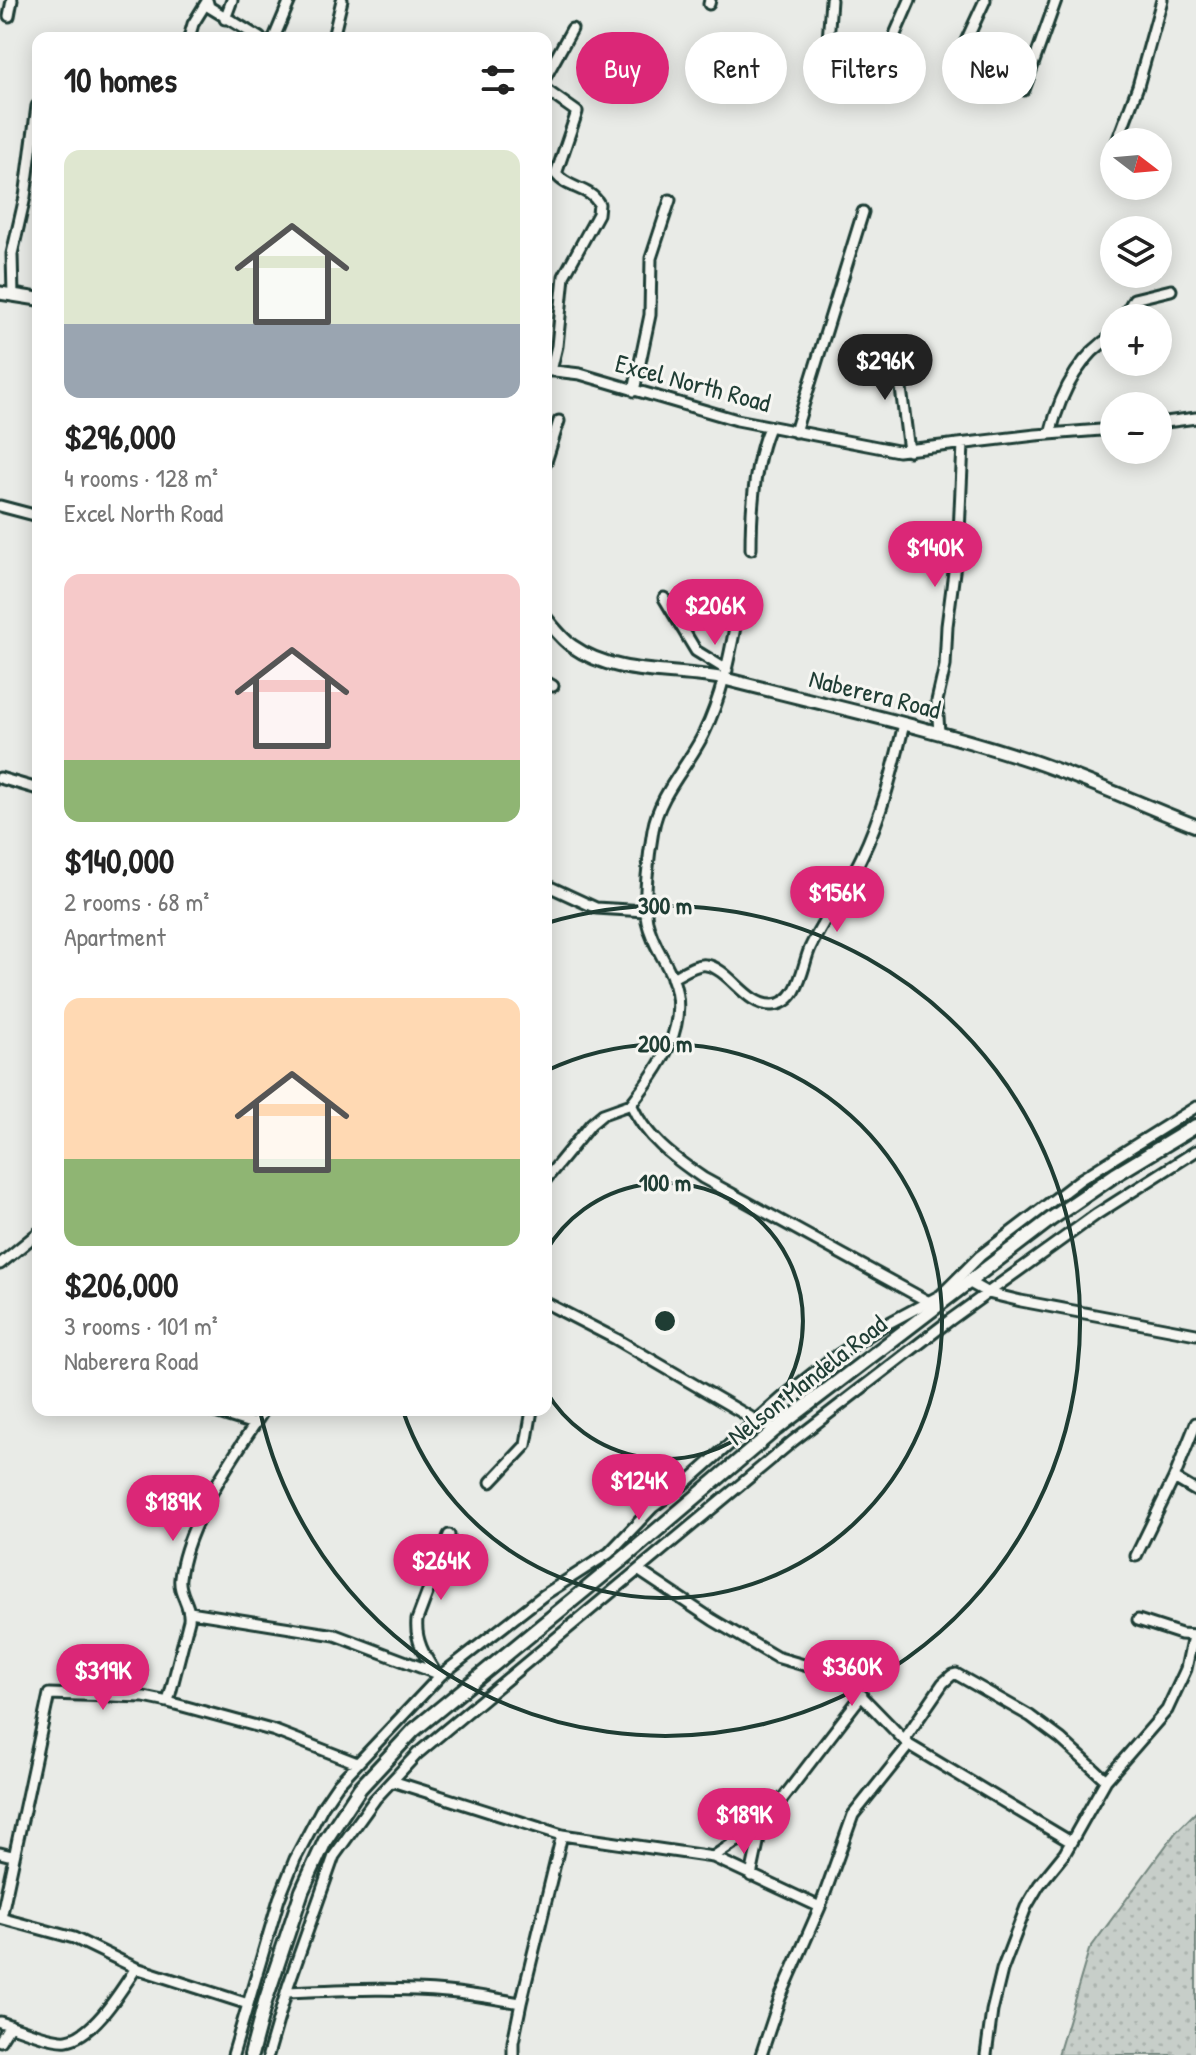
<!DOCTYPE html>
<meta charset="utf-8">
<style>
body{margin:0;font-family:"Patrick Hand",sans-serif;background:#f2f2f2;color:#222;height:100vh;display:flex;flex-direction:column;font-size:30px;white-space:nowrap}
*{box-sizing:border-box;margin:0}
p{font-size:26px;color:#767676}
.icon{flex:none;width:44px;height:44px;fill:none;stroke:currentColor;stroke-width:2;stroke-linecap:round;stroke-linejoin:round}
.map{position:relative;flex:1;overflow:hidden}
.side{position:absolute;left:32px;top:32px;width:520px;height:1384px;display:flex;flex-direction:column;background:#fff;border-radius:16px;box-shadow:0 4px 20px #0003}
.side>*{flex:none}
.top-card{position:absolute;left:576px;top:32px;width:500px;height:72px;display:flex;gap:16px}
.needle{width:52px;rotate:106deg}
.controls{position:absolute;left:1100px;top:128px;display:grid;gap:16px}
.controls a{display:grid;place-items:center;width:72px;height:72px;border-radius:50%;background:#fff;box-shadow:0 4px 20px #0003;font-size:40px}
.price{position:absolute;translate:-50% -68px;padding:0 18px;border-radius:28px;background:#db2777;color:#fff;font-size:26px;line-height:52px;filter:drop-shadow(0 2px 4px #0008)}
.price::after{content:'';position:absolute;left:50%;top:48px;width:24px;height:18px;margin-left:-12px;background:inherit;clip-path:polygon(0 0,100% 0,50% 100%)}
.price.on{background:#222;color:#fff}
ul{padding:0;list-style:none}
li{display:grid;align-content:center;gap:16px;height:424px;padding:0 32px}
li span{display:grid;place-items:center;height:248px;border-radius:16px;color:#555}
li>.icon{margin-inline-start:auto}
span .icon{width:144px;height:144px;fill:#fffc;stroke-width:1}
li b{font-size:34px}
h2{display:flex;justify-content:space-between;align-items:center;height:96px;padding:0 32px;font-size:34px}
.chip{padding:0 28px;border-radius:36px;background:#fff;box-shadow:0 4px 20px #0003;font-size:28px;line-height:72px}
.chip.on{background:#db2777;color:#fff}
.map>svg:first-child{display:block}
.grass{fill:url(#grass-dots);stroke:#73867e;stroke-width:2}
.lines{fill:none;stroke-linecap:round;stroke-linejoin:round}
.minor-casing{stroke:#1f3d34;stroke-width:15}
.tertiary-casing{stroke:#1f3d34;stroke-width:17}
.secondary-casing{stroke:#1f3d34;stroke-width:18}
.minor{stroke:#f6f6f2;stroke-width:9}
.tertiary{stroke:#f6f6f2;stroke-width:11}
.secondary{stroke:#f6f6f2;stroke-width:12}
.ring{fill:none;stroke:#1f3d34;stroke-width:4}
.labels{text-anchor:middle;stroke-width:6;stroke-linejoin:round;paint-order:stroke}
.street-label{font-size:26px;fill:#1f3d34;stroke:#f6f6f2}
.centre{fill:#1f3d34;stroke:#f6f6f2;stroke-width:4}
.ring-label{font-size:24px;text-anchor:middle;font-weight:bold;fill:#1f3d34;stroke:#f6f6f2;stroke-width:6;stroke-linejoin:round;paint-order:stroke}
</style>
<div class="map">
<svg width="1196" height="2055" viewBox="0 0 1196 2055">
<defs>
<pattern id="grass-dots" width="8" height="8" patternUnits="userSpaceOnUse" patternTransform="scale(2)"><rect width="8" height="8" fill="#c7cec9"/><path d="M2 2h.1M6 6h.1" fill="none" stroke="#aab2ad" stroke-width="1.8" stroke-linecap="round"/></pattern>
</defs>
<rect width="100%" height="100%" fill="#e9ebe7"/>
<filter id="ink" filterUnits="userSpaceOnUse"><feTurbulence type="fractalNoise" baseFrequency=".0125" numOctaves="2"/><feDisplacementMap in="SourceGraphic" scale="16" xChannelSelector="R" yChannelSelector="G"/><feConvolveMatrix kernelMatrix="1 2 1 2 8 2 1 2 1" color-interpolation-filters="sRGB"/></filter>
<g filter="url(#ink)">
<path class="grass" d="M1196 1812V2055H1058L1089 1950 1176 1832Z"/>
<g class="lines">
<g class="minor-casing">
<path id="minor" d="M207 0 209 7 260 38
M709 4 710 0
M9 16 12 0
M225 19 232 0
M189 38 193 24 206 3
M274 38 290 0
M333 38 342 0
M954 67 985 0
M823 68 828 41 831 0
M546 76 572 29
M882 80 896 32 910 0
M546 90 577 112 556 174C567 189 590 187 599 204L598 214 564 276 557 346 551 371
M1024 90 1056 0
M1117 142 1138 86 1162 0
M1112 156 1114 149
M13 295 12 254 25 197 37 106
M1123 318 1134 299 1171 290
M896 349 909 451
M546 370 580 374 737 420 898 451 1036 435 1114 429
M634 391 650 315 651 258 670 200
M1158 423 1196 418
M795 432 863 212
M1050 434C1060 395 1078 356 1114 335
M546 462 559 421
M0 506 38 516
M751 549C751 510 754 463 769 427
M664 598 696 651 727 670
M736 622C729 660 721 698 704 733 689 765 659 794 653 830 649 853 643 900 647 921 652 944 664 957 672 977 691 1025 660 1067 631 1104 645 1137 674 1158 703 1178L929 1302
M546 682 553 686
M939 733 937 701 945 666 947 626 959 533 963 444
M0 778 38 789
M546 885 596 908 645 911
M672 978C681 974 696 963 706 965 729 968 746 1006 772 1005 800 1004 802 966 810 948 825 916 846 889 861 858 882 815 893 770 904 724
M546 1179 591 1124 603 1114 631 1104
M0 1264 38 1233
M970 1283 988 1293 1021 1301 1196 1334
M546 1303 616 1339 750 1417 776 1429
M209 1410 254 1424
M1174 1478 1196 1491
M491 1482 526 1445 532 1410
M1136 1556 1174 1478 1196 1423
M638 1570 713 1620 776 1657 842 1676 909 1745 1071 1842
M190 1612 335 1635 441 1675
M1138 1620 1181 1634 1196 1635
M435 1672C424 1655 415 1640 417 1620L449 1535
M168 1702 189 1620C191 1604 178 1594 180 1578 186 1523 234 1456 264 1410
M904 1740 943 1683 952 1675 956 1674 1030 1716 1061 1739 1106 1780
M392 1781 562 1835 713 1857 820 1907
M0 1853 12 1856
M713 1857 732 1844 762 1829
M751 1876 759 1838 767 1819 862 1695
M0 1918 74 1938 136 1968 248 2004
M1 1918 49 1694 144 1697 168 1702 275 1731 357 1763
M286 1992C340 1990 394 1987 447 1992 472 1994 496 1999 521 2003
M0 2022C16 2027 52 2042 67 2040 94 2036 122 1989 136 1968
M0 2041 10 2025
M233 2055 279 1899 295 1859 323 1806 338 1784 441 1675 544 1595 609 1553 653 1507 687 1482 783 1397 830 1360 883 1326 941 1295 980 1256 1081 1179 1196 1107
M268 2055 288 1986 334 1856 375 1799 417 1754 793 1441 950 1320 1097 1214 1196 1151
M513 2055V2042L521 2003 562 1835
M761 2055 780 1998 820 1907 853 1815 909 1745
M986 2055 992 2011 1002 1970 1026 1907 1039 1885 1065 1853 1106 1780 1167 1710 1186 1669 1193 1636"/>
</g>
<g class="tertiary-casing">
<path id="tertiary" d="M0 293 38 299
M546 619C554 628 562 639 572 646 616 677 675 669 725 679 823 704 923 726 1020 757 1080 776 1137 803 1196 826"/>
</g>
<g class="secondary-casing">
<path id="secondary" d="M251 2055 265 2002 302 1891 325 1841 360 1788 414 1730 624 1558 776 1429 1051 1219 1115 1175 1196 1126"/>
</g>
<use href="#minor" class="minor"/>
<use href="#tertiary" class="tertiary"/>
<use href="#secondary" class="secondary"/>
</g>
</g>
<g class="ring">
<path d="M546 1251A138 138 0 1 1 546 1391"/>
<path d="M548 1070A277 277 0 1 1 403 1411"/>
<path d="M547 923A415 415 0 1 1 260 1411"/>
</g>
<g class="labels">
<g class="street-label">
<text transform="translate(693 383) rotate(15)" y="9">Excel North Road</text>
<text transform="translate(875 694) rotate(14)" y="9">Naberera Road</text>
<text transform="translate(807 1380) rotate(-38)" y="9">Nelson Mandela Road</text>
</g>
</g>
<circle cx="665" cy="1321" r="12" class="centre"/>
<g class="ring-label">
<text x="665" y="914">300 m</text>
<text x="665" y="1052">200 m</text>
<text x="665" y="1191">100 m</text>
</g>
</svg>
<div class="controls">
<a><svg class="needle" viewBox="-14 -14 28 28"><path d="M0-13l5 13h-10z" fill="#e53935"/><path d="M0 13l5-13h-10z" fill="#767676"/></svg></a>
<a><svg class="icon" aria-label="layers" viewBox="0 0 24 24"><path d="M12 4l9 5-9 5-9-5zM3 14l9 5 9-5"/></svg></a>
<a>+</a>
<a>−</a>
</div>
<b class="price on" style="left:885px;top:402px">$296K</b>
<b class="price" style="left:935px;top:589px">$140K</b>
<b class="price" style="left:715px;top:647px">$206K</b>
<b class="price" style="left:837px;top:934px">$156K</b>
<b class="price" style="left:639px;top:1522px">$124K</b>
<b class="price" style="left:173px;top:1543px">$189K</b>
<b class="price" style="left:441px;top:1602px">$264K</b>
<b class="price" style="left:852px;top:1708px">$360K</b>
<b class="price" style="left:103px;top:1712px">$319K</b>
<b class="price" style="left:744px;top:1856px">$189K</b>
<div class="top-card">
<a class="chip on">Buy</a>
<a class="chip">Rent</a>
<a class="chip">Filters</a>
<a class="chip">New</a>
</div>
<section class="side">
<h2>10 homes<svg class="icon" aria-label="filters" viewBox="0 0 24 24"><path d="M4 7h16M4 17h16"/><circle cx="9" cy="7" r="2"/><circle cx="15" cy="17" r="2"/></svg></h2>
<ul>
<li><span style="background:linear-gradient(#dfe7d0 70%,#9aa5b1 0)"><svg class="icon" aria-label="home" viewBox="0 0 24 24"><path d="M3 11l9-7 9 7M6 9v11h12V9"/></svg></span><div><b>$296,000</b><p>4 rooms · 128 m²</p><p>Excel North Road</p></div></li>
<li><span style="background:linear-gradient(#f6c9c9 75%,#8fb573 0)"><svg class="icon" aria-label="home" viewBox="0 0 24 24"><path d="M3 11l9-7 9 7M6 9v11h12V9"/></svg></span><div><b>$140,000</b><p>2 rooms · 68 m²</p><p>Apartment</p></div></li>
<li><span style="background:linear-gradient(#ffd9b3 65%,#8fb573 0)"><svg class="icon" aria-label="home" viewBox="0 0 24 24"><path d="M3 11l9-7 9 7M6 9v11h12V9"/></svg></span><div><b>$206,000</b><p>3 rooms · 101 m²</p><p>Naberera Road</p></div></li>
</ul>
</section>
</div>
